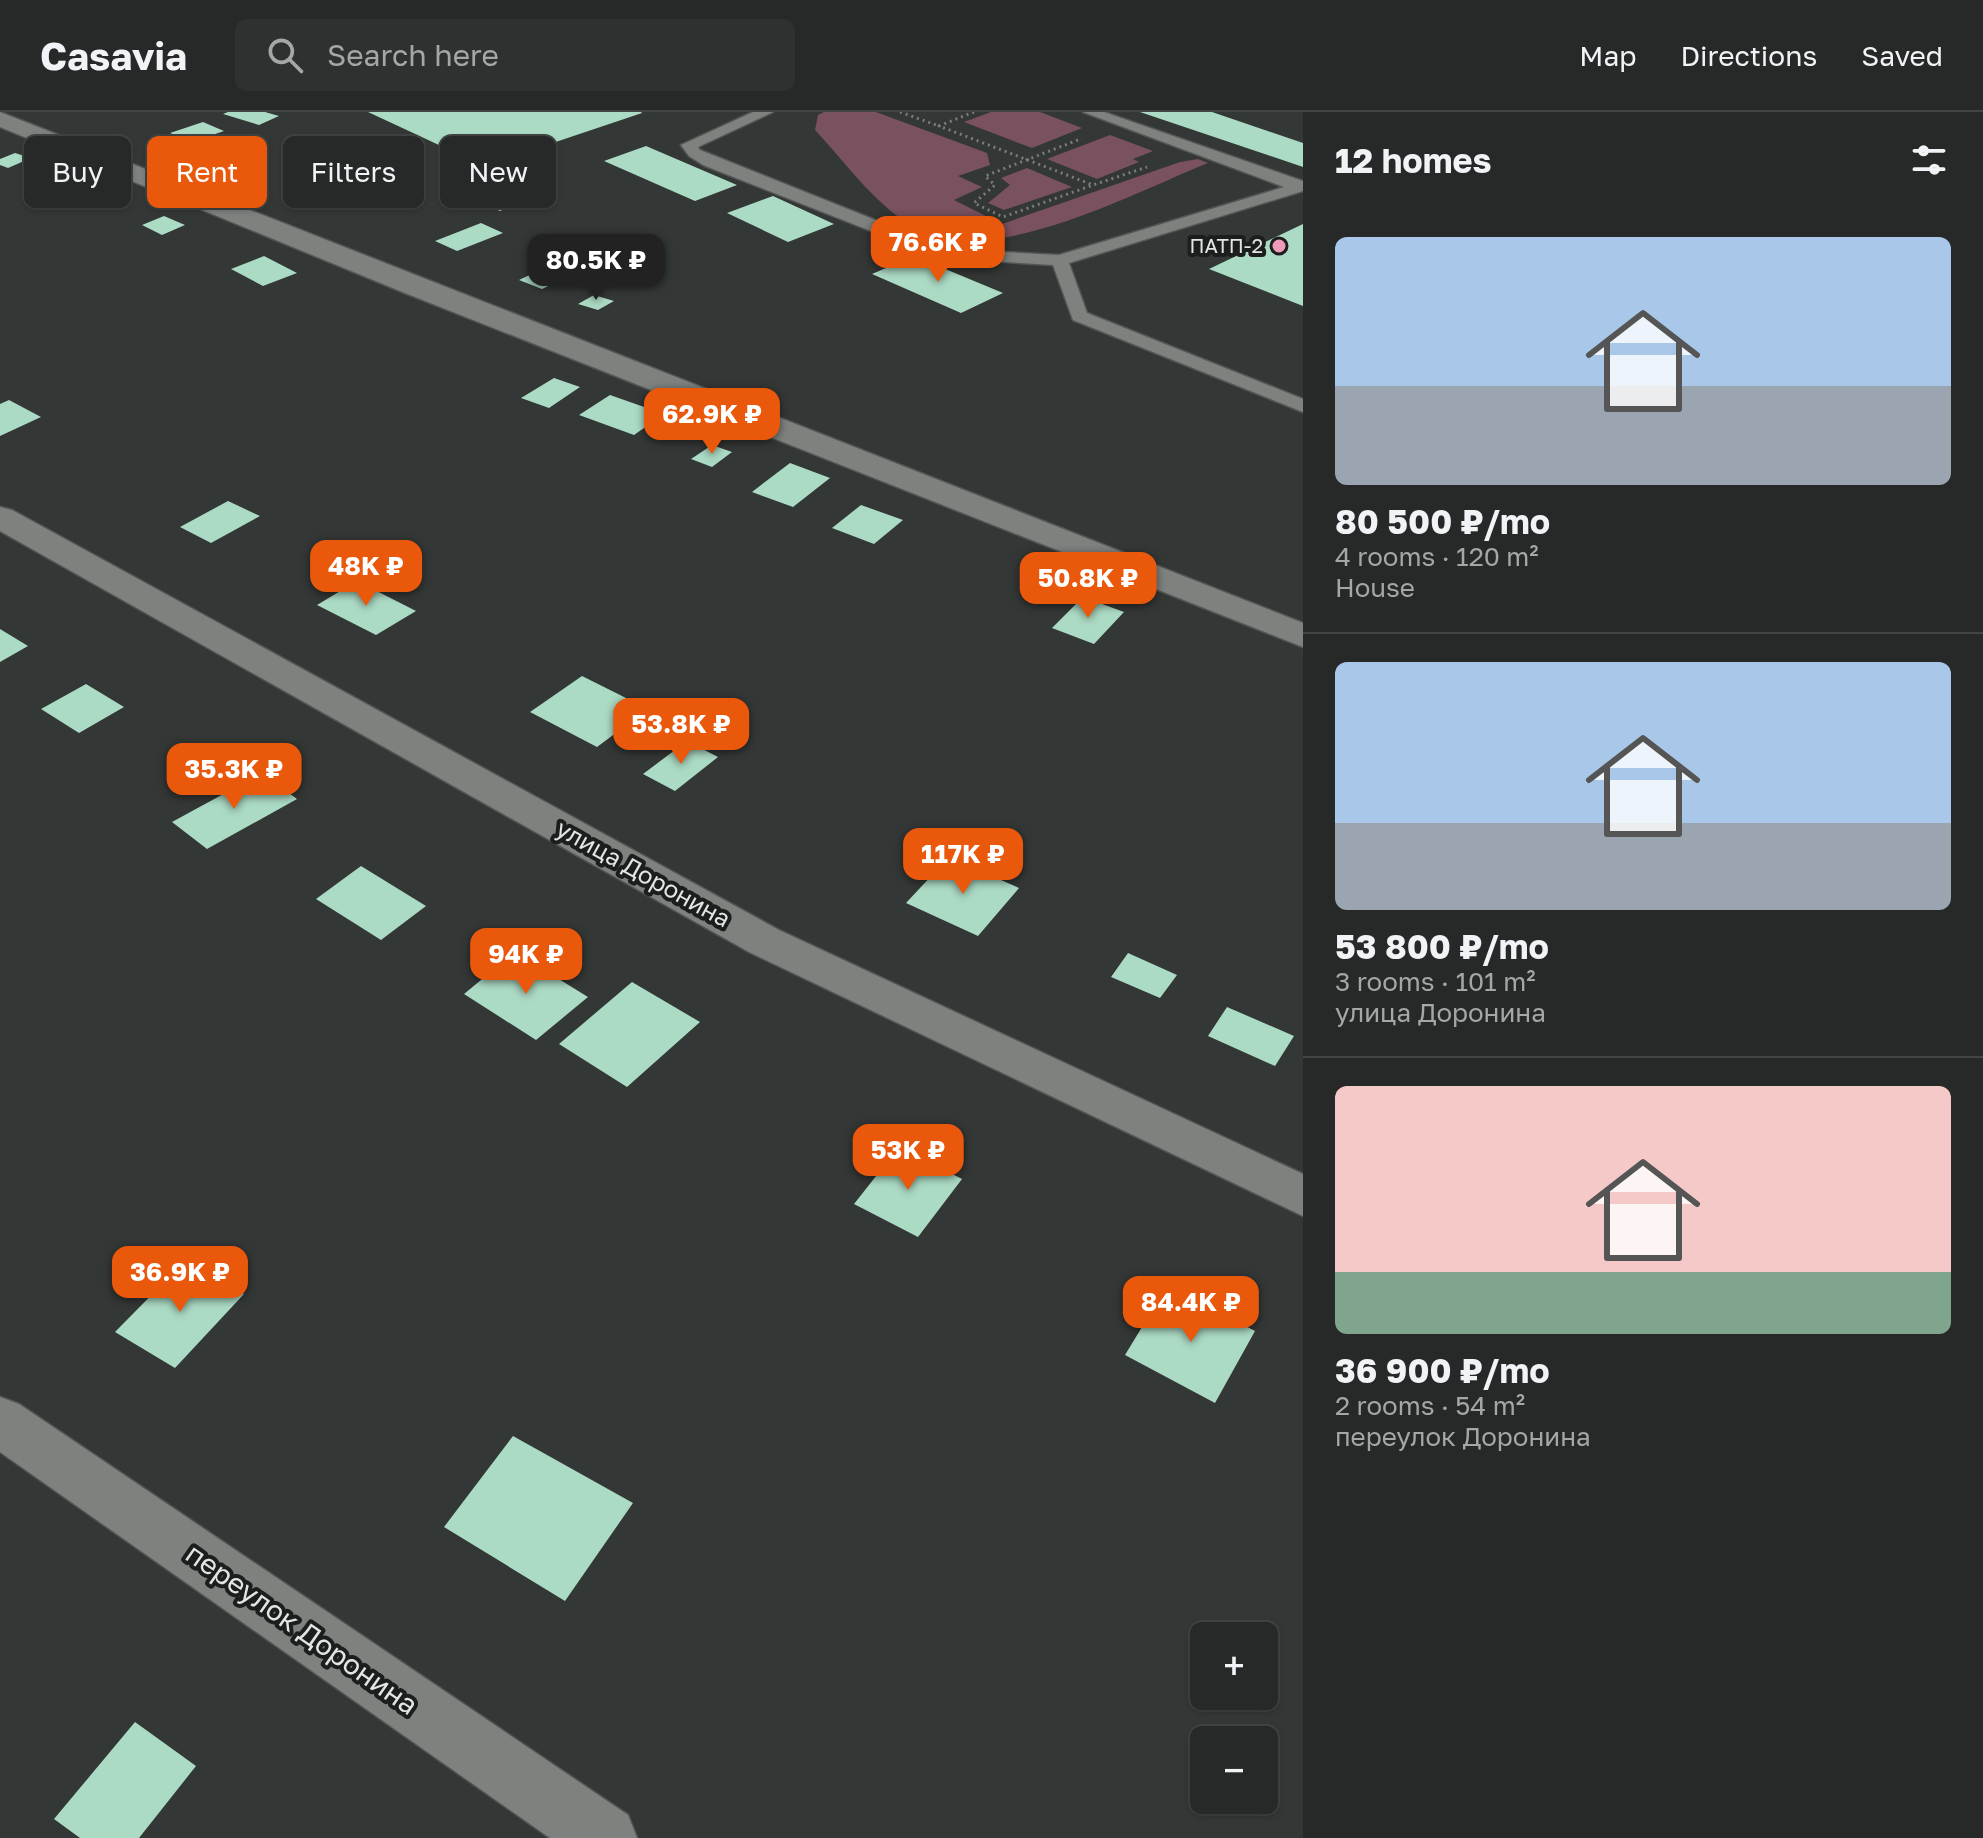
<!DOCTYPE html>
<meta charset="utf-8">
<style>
body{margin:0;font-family:"Golos Text",sans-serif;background:#2e3130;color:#f1f3f6;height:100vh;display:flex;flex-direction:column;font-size:30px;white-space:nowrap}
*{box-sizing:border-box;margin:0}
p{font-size:26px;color:#a4a6a8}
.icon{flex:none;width:44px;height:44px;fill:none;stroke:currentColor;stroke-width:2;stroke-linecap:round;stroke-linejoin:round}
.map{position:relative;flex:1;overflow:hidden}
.side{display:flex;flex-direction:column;background:#262928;width:680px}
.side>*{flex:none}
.banner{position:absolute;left:24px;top:24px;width:760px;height:72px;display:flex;gap:16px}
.controls{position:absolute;left:1190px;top:1510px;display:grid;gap:16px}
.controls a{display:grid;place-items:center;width:88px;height:88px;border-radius:12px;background:#262928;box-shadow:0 2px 6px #0004,0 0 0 2px #424545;font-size:40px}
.price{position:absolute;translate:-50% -68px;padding:0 18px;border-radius:16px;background:#ea580c;color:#fff;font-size:26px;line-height:52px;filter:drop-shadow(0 2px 4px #0008)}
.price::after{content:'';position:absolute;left:50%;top:48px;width:24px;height:18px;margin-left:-12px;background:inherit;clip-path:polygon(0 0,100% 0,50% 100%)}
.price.on{background:#222;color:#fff}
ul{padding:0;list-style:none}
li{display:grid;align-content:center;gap:16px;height:424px;padding:0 32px}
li+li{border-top:2px solid #424545}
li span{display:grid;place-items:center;height:248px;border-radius:12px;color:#555}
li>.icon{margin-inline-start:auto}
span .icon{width:144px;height:144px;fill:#fffc;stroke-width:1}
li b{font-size:34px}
h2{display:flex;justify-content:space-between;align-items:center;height:96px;padding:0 32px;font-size:34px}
.pill{padding:0 28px;border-radius:12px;background:#262928;box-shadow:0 2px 6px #0004,0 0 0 2px #424545;font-size:28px;line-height:72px}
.pill.on{background:#ea580c;color:#fff}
header{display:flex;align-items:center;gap:48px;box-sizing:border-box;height:112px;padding:0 40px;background:#262928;border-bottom:2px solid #424545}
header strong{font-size:38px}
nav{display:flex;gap:44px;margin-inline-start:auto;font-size:28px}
.search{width:560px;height:72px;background:#2e3130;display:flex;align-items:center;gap:20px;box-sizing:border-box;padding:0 28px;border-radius:12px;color:#a4a6a8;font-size:30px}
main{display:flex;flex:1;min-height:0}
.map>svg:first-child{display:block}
.green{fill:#79515f}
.building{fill:#acdbc5}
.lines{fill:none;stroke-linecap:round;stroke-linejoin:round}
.lane-casing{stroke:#535654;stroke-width:3}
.street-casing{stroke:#535654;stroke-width:3}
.path{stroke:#797d7b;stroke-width:3;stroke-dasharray:2 4;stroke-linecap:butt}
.lane{fill:#7d827f;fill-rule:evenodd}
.street{fill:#7d827f;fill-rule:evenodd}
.poi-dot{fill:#ef9ab8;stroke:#1c1e1d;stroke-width:3}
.labels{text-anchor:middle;stroke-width:8;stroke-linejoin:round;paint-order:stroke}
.far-poi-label{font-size:20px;fill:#e2e5e3;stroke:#1c1e1d;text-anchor:end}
.street-label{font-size:24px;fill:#e2e5e3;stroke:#1c1e1d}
.near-street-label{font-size:28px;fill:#e2e5e3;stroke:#1c1e1d}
</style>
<header>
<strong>Casavia</strong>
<div class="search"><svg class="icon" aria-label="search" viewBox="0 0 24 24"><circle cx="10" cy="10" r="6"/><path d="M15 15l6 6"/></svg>Search here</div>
<nav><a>Map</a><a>Directions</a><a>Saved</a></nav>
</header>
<main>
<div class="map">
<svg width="1303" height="1726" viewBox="0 0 1303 1726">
<rect width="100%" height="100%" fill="#333735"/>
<path class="green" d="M824 0H876L987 41 990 53 958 64 982 75 954 88 1002 112 1180 50 1198 47 1208 51C1136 80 998 153 926 121 880 101 848 53 815 18L818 3Z
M991 0H1040L1082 16 1032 36 964 10Z
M1110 23 1153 39 1133 47 1139 50 1097 67 1047 47Z
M1027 56 1072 75 1004 98 988 91 1010 73 1001 66Z"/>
<path class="building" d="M228 0H265L279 4 259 13 223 2Z
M368 0H641L642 1 484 54Z
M1140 0H1212L1303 31V55Z
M203 10 224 19 192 30 170 21Z
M646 34 737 73 695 89 604 49Z
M15 41 31 46 8 56 0 53V47Z
M483 55 499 61 461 76 445 70Z
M66 61 96 72 52 90 22 78Z
M345 68 362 75 330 88 312 81Z
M506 84 521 90 500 99 485 93Z
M773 84 834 112 788 130 727 101Z
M164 104 185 113 162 123 142 113Z
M481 111 503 121 457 139 435 129Z
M1303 112V194L1209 157Z
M264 144 297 161 263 174 231 157Z
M914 144 1003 181 961 201 872 162Z
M538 159 561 168 542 177 519 168Z
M594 183 614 189 598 198 578 192Z
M554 266 580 275 549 296 521 286Z
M610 283 664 302 634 323 579 303Z
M9 288 41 305 0 324V292Z
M712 333 732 340 712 355 691 347Z
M790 351 830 366 793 395 752 380Z
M228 389 260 404 211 431 180 415Z
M861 393 903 408 874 432 832 416Z
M357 469 416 499 376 523 317 493Z
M1083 485 1124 500 1094 532 1052 516Z
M0 517 28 534 0 550Z
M582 564 648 597 597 635 530 600Z
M86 572 124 595 79 621 41 597Z
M687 629 718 645 675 679 643 662Z
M262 661 297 687 207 737 172 710Z
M949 745 1019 776 978 824 906 791Z
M361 754 426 794 381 828 316 787Z
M515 840 588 885 536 928 464 882Z
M1128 841 1177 863 1160 886 1111 865Z
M632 870 700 910 627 975 559 932Z
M1227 895 1294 924 1275 954 1208 924Z
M899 1035 962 1067 918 1125 854 1092Z
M185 1149 244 1182 175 1256 115 1220Z
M1167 1174 1255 1219 1215 1291 1125 1243Z
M513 1324 633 1391 565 1489 444 1415Z
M135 1610 196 1654 139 1726H80L54 1707Z"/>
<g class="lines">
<g class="lane-casing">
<path id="lane" d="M753 0H773L698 35 700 38 948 137 1059 143 1284 75 1083 0H1104L1303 69V79L1069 151 1087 201 1303 287V300L1073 208 1053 153 940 146 703 53 689 44 681 33Z"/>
</g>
<g class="street-casing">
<path id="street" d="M0 0 1303 511V535L405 181 0 15Z
M0 395 12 398 779 818 1303 1062V1104L749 840 0 419Z
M0 1285 19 1292 628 1703 637 1726H550L0 1340Z"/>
</g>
<path class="path" d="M900 0 939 14
M974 0 939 14 1093 73 1147 55
M1078 28 985 64 995 73 974 91 1003 105 1093 73"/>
<use href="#lane" class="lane"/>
<use href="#street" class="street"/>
</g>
<circle class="poi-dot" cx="1279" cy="134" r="8"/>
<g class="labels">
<g class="far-poi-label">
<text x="1263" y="141">ПАТП-2</text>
</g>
<g class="street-label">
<text transform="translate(643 762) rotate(29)" y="8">улица Доронина</text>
</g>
<g class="near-street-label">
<text transform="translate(302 1517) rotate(35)" y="10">переулок Доронина</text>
</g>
</g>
</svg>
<div class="controls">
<a>+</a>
<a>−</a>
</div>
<b class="price" style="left:938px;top:172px">76.6K ₽</b>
<b class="price on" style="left:596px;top:190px">80.5K ₽</b>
<b class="price" style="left:712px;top:344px">62.9K ₽</b>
<b class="price" style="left:366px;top:496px">48K ₽</b>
<b class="price" style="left:1088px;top:508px">50.8K ₽</b>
<b class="price" style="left:681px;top:654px">53.8K ₽</b>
<b class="price" style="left:234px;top:699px">35.3K ₽</b>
<b class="price" style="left:963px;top:784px">117K ₽</b>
<b class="price" style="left:526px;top:884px">94K ₽</b>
<b class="price" style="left:908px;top:1080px">53K ₽</b>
<b class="price" style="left:180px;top:1202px">36.9K ₽</b>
<b class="price" style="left:1191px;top:1232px">84.4K ₽</b>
<div class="banner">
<a class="pill">Buy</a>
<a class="pill on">Rent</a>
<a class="pill">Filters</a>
<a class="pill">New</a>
</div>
</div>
<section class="side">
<h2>12 homes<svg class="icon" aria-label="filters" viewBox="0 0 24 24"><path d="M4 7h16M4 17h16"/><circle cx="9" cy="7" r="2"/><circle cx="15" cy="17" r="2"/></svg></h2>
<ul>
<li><span style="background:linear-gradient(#a9c7e8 60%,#9aa5b1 0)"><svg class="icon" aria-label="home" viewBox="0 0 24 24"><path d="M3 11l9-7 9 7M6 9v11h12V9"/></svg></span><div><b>80 500 ₽/mo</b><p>4 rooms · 120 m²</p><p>House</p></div></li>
<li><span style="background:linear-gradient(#a9c7e8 65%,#9aa5b1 0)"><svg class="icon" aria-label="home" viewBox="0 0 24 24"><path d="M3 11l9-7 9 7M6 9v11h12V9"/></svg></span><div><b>53 800 ₽/mo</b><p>3 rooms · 101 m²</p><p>улица Доронина</p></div></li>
<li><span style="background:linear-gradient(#f6c9c9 75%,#7fa58c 0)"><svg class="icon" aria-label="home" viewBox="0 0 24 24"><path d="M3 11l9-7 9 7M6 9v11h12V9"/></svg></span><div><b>36 900 ₽/mo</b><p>2 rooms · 54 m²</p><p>переулок Доронина</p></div></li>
</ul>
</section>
</main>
